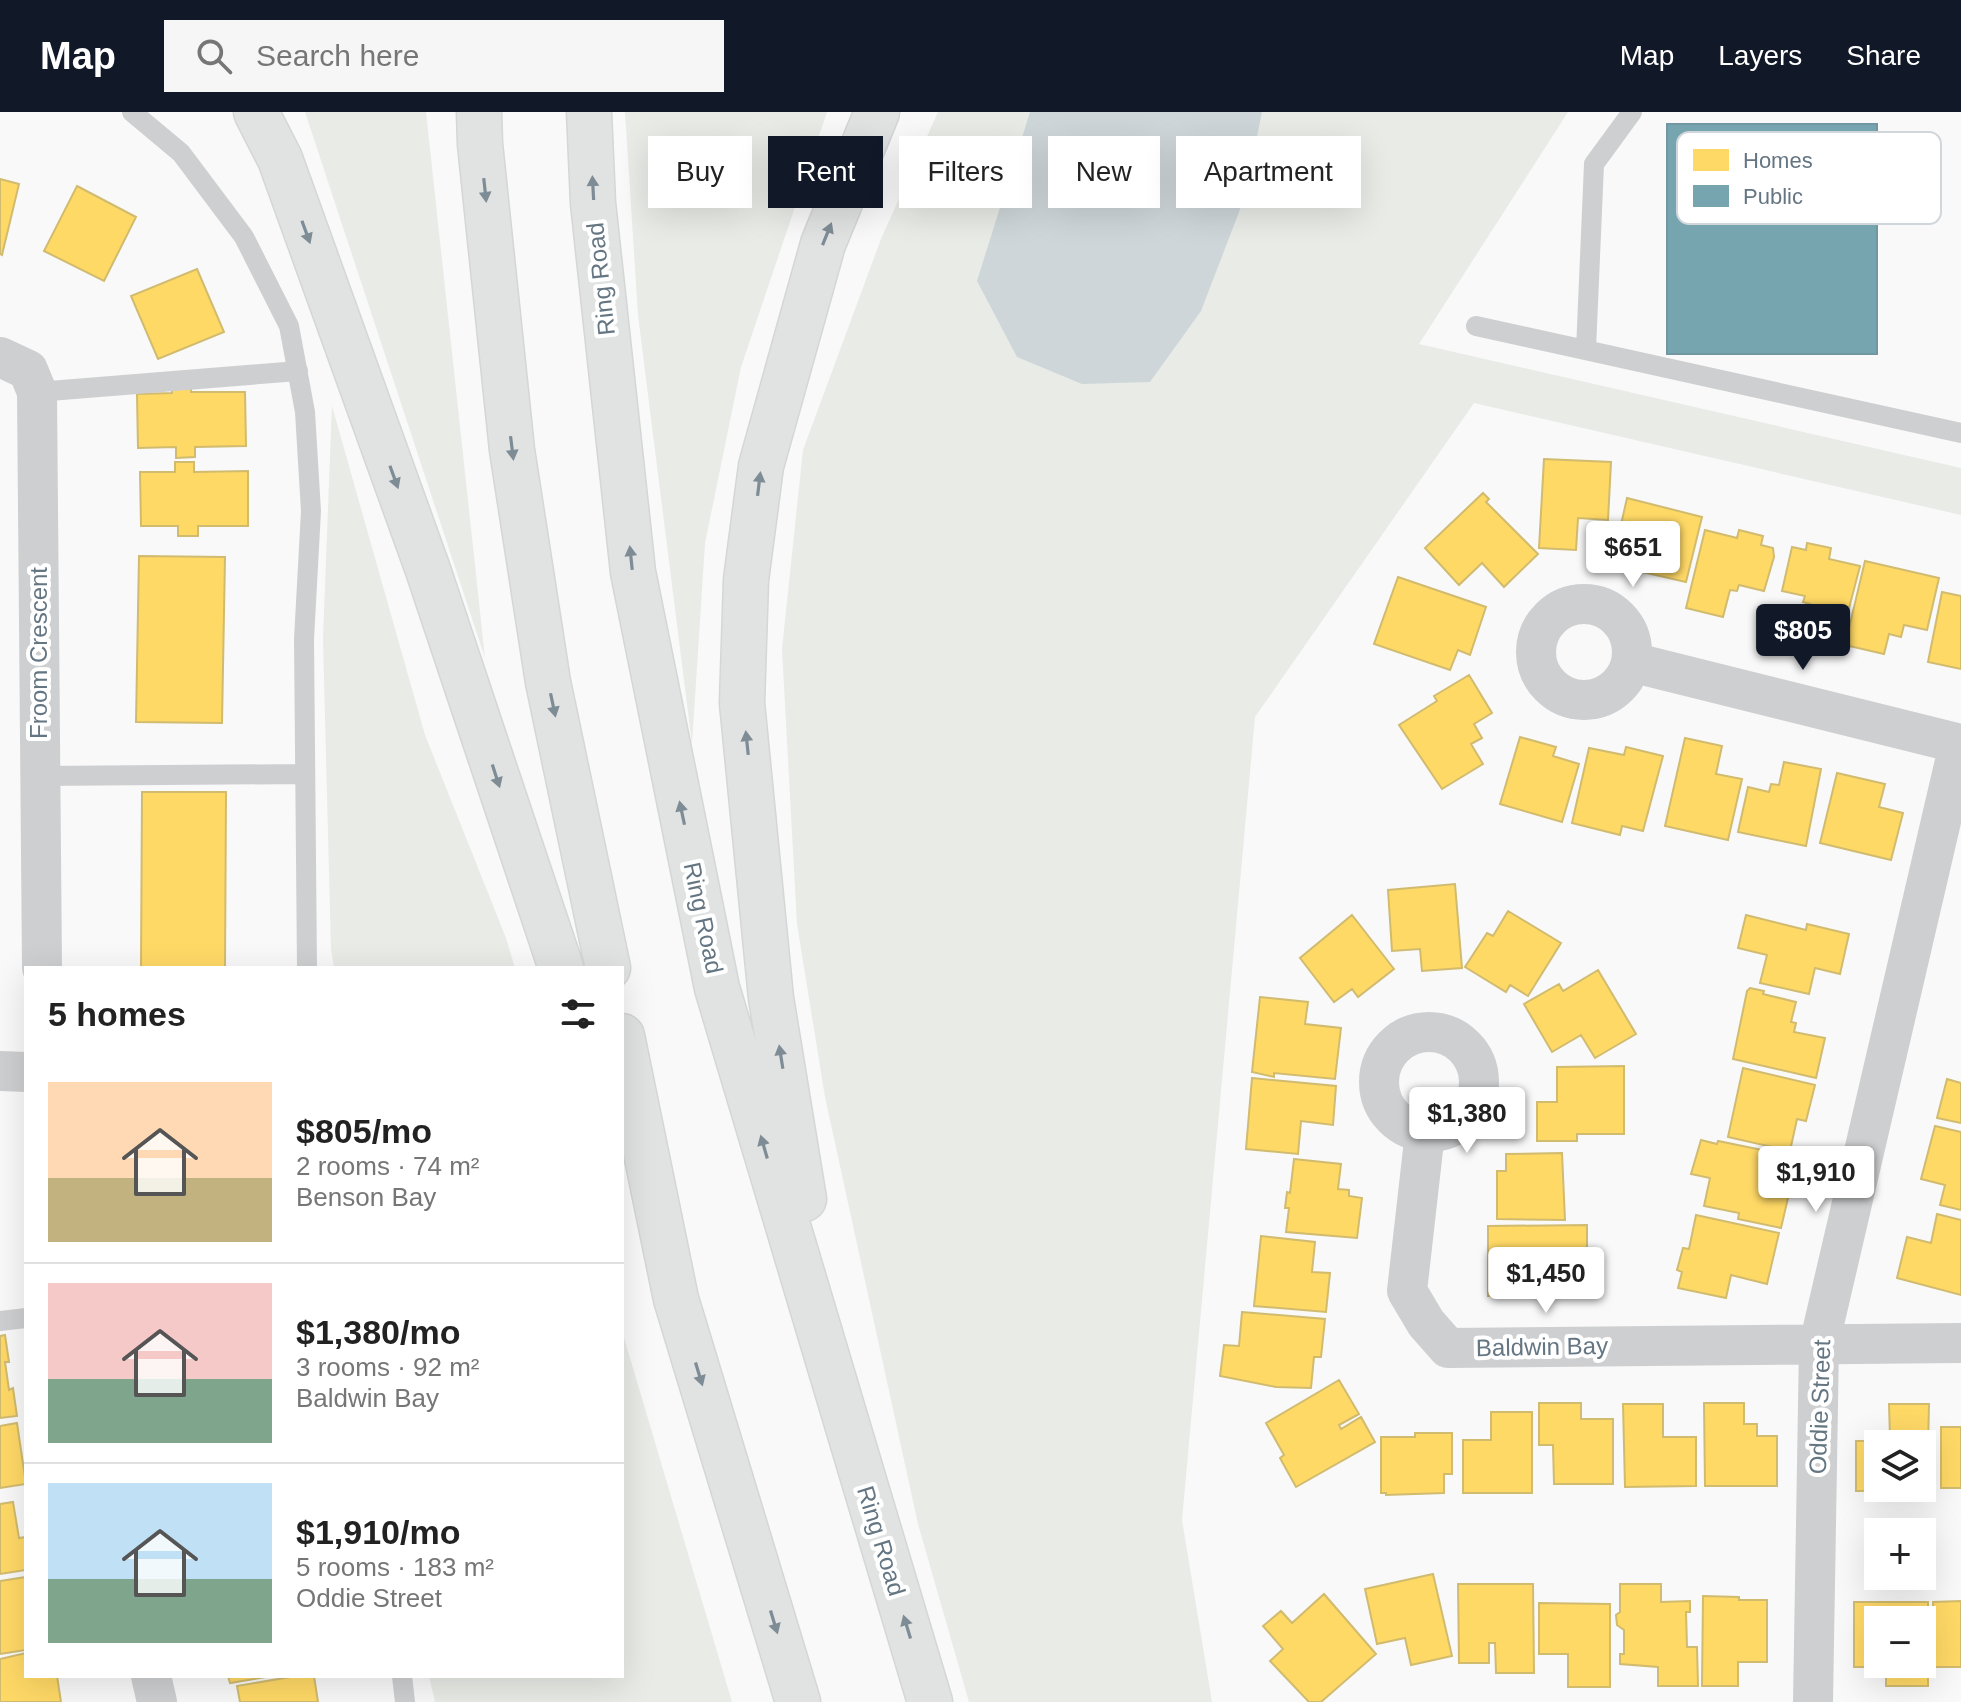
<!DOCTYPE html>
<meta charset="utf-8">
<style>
body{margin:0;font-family:Helvetica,sans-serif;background:#f6f6f6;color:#222;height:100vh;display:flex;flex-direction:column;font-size:30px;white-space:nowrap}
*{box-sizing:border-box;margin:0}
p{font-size:26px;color:#767676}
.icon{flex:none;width:44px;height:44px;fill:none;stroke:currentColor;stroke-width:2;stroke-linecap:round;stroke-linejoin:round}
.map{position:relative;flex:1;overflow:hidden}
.details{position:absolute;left:24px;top:854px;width:600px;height:712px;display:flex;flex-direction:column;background:#fff;border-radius:0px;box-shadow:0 8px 32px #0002}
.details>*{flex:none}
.top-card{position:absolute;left:648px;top:24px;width:760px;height:72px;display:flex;gap:16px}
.fabs{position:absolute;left:1864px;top:1318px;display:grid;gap:16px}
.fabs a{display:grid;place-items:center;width:72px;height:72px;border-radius:0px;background:#fff;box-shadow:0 8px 32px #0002;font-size:40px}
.price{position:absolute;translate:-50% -68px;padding:0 18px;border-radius:8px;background:#fff;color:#222;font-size:26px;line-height:52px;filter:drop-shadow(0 2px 4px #0008)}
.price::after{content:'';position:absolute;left:50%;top:48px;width:24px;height:18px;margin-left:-12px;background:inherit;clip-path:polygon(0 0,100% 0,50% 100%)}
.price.selected{background:#111827;color:#fff}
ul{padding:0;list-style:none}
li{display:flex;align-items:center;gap:24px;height:200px;padding:0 24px}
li+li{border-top:2px solid #e0e0e0}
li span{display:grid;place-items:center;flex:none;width:224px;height:160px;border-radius:0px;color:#555}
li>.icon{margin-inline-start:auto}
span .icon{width:96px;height:96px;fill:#fffc;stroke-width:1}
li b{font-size:34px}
h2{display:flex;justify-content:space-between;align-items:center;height:96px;padding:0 24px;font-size:34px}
.chip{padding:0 28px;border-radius:0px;background:#fff;box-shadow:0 8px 32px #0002;font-size:28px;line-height:72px}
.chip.selected{background:#111827;color:#fff}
header{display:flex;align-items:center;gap:48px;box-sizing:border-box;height:112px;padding:0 40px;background:#111827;color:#fff}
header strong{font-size:38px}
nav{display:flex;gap:44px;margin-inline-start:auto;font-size:28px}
.search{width:560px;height:72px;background:#f6f6f6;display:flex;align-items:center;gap:20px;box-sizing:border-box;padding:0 28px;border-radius:0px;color:#767676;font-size:30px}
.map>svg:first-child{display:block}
.green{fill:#e8ebe6}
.water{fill:#ced6d9}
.homes{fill:#ffd966;stroke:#d1bb6f;stroke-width:2;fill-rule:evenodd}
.public{fill:#76a5af;stroke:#7197a2;stroke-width:2}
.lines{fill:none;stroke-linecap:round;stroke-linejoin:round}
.highway-casing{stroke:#d5d6d6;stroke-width:47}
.lane{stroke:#cecfd0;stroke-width:20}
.street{stroke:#cecfd0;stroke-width:40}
.highway{stroke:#e1e2e2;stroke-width:44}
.oneway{fill:#7e8c96}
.labels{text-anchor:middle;stroke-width:8;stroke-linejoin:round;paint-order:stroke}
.street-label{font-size:24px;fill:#657683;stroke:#fff}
.key{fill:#fff;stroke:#d1d6da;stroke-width:2}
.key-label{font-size:22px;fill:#657683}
</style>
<header>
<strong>Map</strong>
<div class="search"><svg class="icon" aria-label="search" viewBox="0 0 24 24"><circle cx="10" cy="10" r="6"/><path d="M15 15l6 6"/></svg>Search here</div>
<nav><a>Map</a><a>Layers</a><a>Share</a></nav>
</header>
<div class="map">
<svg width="1961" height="1590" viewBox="0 0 1961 1590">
<rect width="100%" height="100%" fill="#f9f9f9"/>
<path class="green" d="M305 0H426L485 546Z
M625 0H827L741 255 705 431 692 632 638 203Z
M938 0H1568L1419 232 1961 356V403L1474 291 1255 605 1182 1408 1212 1590H969L918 1412 825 985 797 812 782 537 803 338 881 127Z
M332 294 425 623 506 826 515 856H334L331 837 323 527Z
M622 1219 732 1590H435L429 1564H622Z"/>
<path class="water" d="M1030 0H1262L1244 87 1201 199 1150 270 1082 272 1017 245 977 169Z"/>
<path class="homes" d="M0 67 19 72 2 143 0 142Z
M77 74 136 105 104 169 44 139Z
M197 157 224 220 158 247 131 184Z
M172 271H191V280H245L246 334 195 335V345L176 346V335L138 336 137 282 172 281Z
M1544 347 1611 350 1608 408 1578 406 1576 438 1539 436Z
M175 350H194V360L248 359V414H198V424H178V414H141L140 360H175Z
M1483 381 1489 387 1486 390 1538 442 1504 475 1482 451 1459 473 1425 436Z
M1627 386 1702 405 1686 470 1638 459 1642 441 1616 435Z
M1705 418 1737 426 1739 418 1763 424 1761 433 1773 436 1774 445 1764 479 1739 473 1737 479 1730 478 1723 505 1686 496Z
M1807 431 1831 436 1829 447 1860 454 1841 527 1805 518 1810 492 1803 490 1805 484 1782 479 1792 435 1806 438Z
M139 444 225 445 222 611 136 610Z
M1865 449 1939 466 1927 518 1904 513 1901 525 1889 522 1884 542 1845 533Z
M1398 465 1486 495 1470 543 1458 538 1450 558 1374 532Z
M1942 480 1961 484V557L1928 550Z
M1469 563 1492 601 1474 612 1482 626 1471 632 1483 652 1442 677 1399 613 1437 589 1434 584Z
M1520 625 1556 635 1553 644 1579 652 1562 710 1500 692Z
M1685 626 1722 634 1716 662 1742 667 1728 728 1665 714Z
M1626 635 1663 644 1643 719 1622 714 1620 723 1572 711 1589 636 1624 643Z
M1784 650 1821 657 1806 734 1738 720 1748 675 1769 680 1771 672 1779 673Z
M1837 661 1885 672 1879 695 1903 701 1891 748 1820 731Z
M142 680H226L225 856H141Z
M1455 772 1462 856 1422 859 1420 837 1392 839 1388 778Z
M1508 799 1561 831 1528 884 1510 873 1506 880 1465 855 1487 821 1493 824Z
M1352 803 1394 857 1358 885 1352 877 1334 890 1300 846Z
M1746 803 1806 818 1807 812 1849 822 1840 862 1815 856 1809 882 1760 871 1767 843 1738 836Z
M1598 858 1636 922 1595 946 1581 923 1552 940 1524 892 1559 872 1563 879Z
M1750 876 1764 879 1763 882 1796 890 1791 910 1796 911 1794 920 1825 926 1816 966 1733 947 1747 879Z
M1260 885 1308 890 1305 912 1341 916 1335 967 1274 961V965L1252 960Z
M1624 954V1022H1577V1029H1537V990H1557V955Z
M1743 956 1815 973 1806 1009 1797 1007 1790 1039 1728 1025Z
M1252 966 1336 974 1333 1013 1301 1009 1298 1042 1246 1037Z
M1947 967 1961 971V1011L1937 1006Z
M1935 1014 1961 1020V1098L1940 1093 1945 1073 1921 1067Z
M1701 1028 1717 1032 1718 1029 1772 1040 1766 1068 1791 1073 1781 1116 1738 1107 1739 1101 1704 1094 1710 1066 1691 1062Z
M1562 1041 1565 1108 1497 1107V1059H1506V1042Z
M1294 1047 1341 1052 1338 1077 1349 1078V1084L1362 1086 1357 1126 1286 1120 1289 1096H1285L1287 1080 1290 1081Z
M1937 1102 1961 1108V1183L1897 1166 1907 1125 1931 1131Z
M1696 1103 1779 1121 1767 1172 1731 1163 1726 1186 1678 1176 1682 1160 1677 1158 1683 1136 1689 1137Z
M1587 1113V1184H1488V1114Z
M1261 1124 1315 1130 1312 1160 1330 1161 1326 1200 1254 1194Z
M1242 1200 1325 1207 1321 1245H1314L1311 1276 1276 1275 1220 1264 1224 1233 1239 1234Z
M5 1223 9 1250H5L9 1278 13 1276 17 1304 0 1306V1224Z
M1339 1268 1359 1302 1339 1313 1341 1317 1361 1305 1375 1330 1296 1375 1280 1346 1284 1343 1266 1311Z
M1539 1291H1581V1307H1613V1372H1554L1553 1333H1539Z
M1704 1291H1744V1312H1757V1324H1777V1374H1705Z
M1623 1292H1663V1325H1696V1374L1625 1375Z
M1889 1292H1929L1927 1378 1856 1379V1329H1879V1325H1890ZM1878 1332H1922V1376H1878Z
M1491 1300H1532V1381H1463V1328H1491Z
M17 1311 26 1372 0 1376V1314Z
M1941 1315H1961V1376H1941Z
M1415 1321H1452V1362H1444V1381L1386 1383V1381H1381V1325H1415Z
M13 1390 19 1426 26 1425V1458L0 1462V1392Z
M1433 1462 1452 1544 1411 1553 1405 1526 1377 1532 1365 1477Z
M26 1465V1538L0 1542V1469Z
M1458 1472H1533L1534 1561H1496L1495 1531H1489V1551H1459Z
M1620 1472H1661V1490L1690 1489V1500H1686L1687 1535H1697L1698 1574H1658V1555L1620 1552V1542H1624V1518L1617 1513 1616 1503 1620 1500Z
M1324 1482 1376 1542 1321 1590H1309L1270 1549 1283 1537 1263 1514 1281 1499 1292 1511Z
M1703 1484 1739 1485V1488H1767V1550H1738V1574H1702Z
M1961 1489V1555H1934L1933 1490Z
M1854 1490H1928V1574H1886V1555H1854ZM1878 1508H1922V1552H1878Z
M1539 1491 1610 1492V1575H1568V1542H1539Z
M26 1541V1564H57L61 1590H0V1547Z
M228 1564H272L230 1571Z
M296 1564H314L318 1590H240L237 1574Z"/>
<path class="public" d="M1667 12H1877V242H1667Z"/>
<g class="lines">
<g class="highway-casing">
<path id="highway" d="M256 0 280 47 428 458 561 856
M479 0 480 32 512 338 548 570 608 856
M589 0 593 91 633 460 717 876 930 1590
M622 924 676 1187 798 1590
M804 1087 771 886 742 591 746 468 761 354 823 132 877 0"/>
</g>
<path class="lane" d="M132 0 181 41 244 125 289 214 305 300 311 399 304 527 307 856
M1476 214 1961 321
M1586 238 1594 52 1632 0
M37 280 298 259
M40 664 304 662
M0 1209 26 1206
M402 1564 405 1590"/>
<path class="street" d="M0 245 28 258 37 280 42 856
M1536 540a48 48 0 1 1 96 0a48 48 0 1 1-96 0Z
M1631 550 1961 632
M1379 970a50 50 0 1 1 100 0a50 50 0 1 1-100 0Z
M0 959 26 960
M1425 1020 1407 1179 1426 1211 1448 1236 1961 1231
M151 1564 157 1590
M1813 1590 1819 1233 1959 632"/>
<use href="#highway" class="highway"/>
</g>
<defs><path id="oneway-solid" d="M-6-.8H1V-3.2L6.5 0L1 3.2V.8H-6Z" transform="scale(2)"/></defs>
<g class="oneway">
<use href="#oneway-solid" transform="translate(593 76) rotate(-93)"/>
<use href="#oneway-solid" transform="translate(485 78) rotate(84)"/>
<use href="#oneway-solid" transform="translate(306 120) rotate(70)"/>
<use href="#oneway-solid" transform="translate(827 122) rotate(-68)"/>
<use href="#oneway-solid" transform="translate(512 336) rotate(83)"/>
<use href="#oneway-solid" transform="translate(394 365) rotate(70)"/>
<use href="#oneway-solid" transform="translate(759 372) rotate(-83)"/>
<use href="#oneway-solid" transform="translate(631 446) rotate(-96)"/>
<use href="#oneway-solid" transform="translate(553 593) rotate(78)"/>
<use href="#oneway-solid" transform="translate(747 631) rotate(-96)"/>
<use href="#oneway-solid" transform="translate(496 664) rotate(72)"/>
<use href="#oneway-solid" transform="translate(682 701) rotate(-102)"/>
<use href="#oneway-solid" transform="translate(781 945) rotate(-99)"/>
<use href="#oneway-solid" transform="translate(764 1035) rotate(-106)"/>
<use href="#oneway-solid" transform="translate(699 1262) rotate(73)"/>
<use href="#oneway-solid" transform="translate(774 1510) rotate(73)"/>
<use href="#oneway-solid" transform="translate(907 1515) rotate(-107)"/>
</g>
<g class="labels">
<g class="street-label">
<text transform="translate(601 167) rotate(-96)" y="8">Ring Road</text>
<text transform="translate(39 541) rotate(-90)" y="8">Froom Crescent</text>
<text transform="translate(703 806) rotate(78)" y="8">Ring Road</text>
<text transform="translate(1542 1235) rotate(-1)" y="8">Baldwin Bay</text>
<text transform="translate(1820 1295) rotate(-88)" y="8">Oddie Street</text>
<text transform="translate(881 1429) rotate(73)" y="8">Ring Road</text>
</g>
</g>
<rect x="1677" y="20" width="264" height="92" rx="12" class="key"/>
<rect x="1693" y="37" width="36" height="22" fill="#ffd966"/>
<rect x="1693" y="73" width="36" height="22" fill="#76a5af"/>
<g class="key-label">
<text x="1743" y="56">Homes</text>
<text x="1743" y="92">Public</text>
</g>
</svg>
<div class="fabs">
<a><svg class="icon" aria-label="layers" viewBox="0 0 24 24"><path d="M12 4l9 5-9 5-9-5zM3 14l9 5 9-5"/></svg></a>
<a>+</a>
<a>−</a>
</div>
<b class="price" style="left:1633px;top:477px">$651</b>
<b class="price selected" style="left:1803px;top:560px">$805</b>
<b class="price" style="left:1467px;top:1043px">$1,380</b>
<b class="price" style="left:1816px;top:1102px">$1,910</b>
<b class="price" style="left:1546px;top:1203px">$1,450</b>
<div class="top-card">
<a class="chip">Buy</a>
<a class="chip selected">Rent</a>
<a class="chip">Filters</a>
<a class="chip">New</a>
<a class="chip">Apartment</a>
</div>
<section class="details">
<h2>5 homes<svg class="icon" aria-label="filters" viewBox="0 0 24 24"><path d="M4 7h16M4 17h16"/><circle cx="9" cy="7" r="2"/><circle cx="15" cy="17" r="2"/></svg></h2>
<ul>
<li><span style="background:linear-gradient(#ffd9b3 60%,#c2b280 0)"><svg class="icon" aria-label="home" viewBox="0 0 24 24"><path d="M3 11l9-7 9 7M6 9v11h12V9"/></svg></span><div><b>$805/mo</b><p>2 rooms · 74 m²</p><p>Benson Bay</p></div></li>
<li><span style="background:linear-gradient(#f6c9c9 60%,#7fa58c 0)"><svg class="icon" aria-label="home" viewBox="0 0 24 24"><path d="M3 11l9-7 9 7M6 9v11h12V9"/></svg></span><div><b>$1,380/mo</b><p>3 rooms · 92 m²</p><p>Baldwin Bay</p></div></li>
<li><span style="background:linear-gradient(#bfe0f5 60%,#7fa58c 0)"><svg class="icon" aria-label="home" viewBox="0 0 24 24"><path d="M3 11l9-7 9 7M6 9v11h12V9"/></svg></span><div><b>$1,910/mo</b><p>5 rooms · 183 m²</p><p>Oddie Street</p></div></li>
</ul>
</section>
</div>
